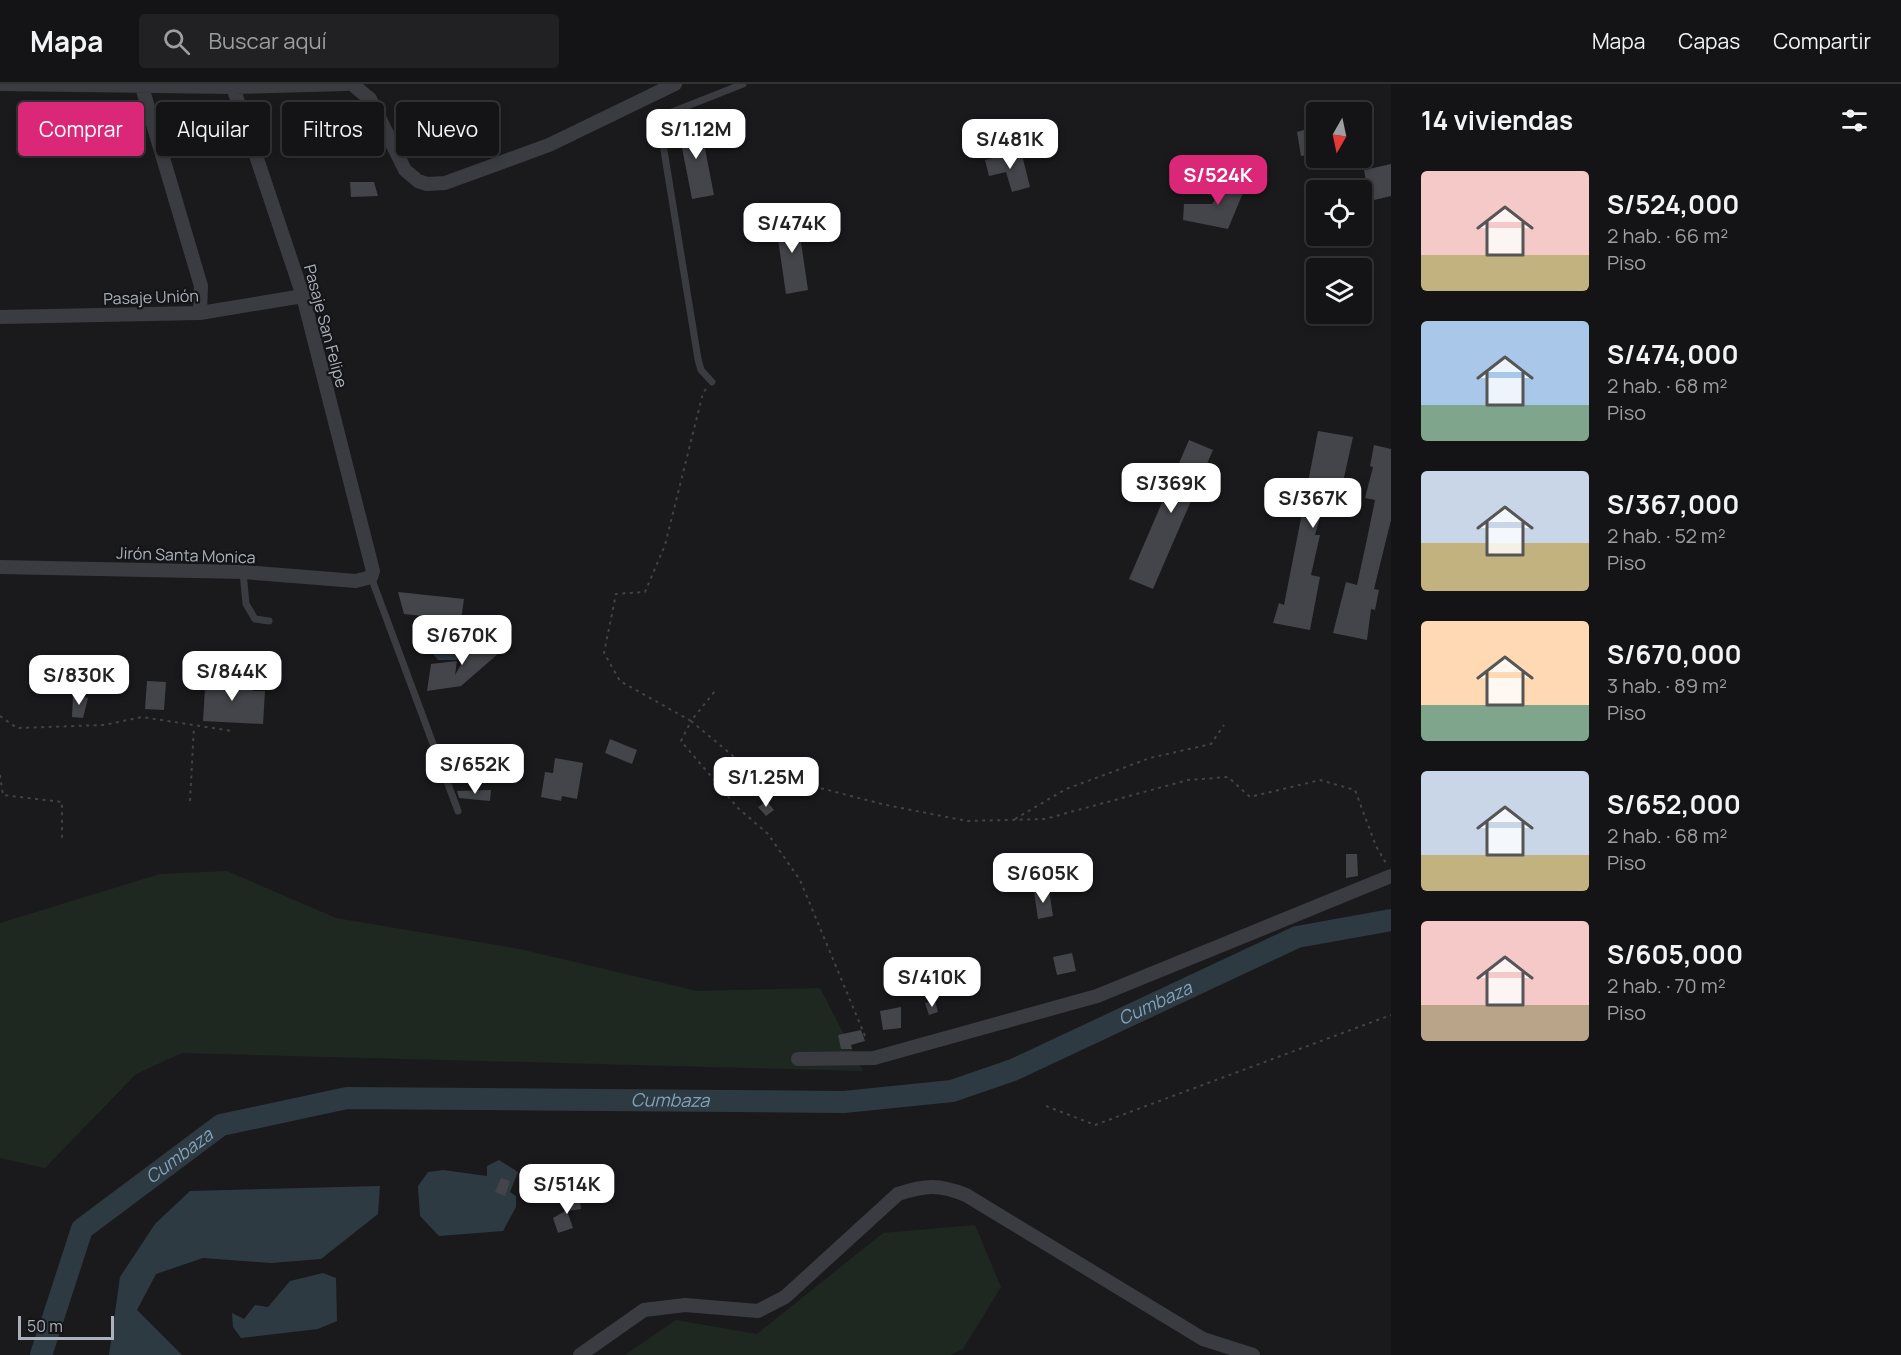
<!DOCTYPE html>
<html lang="es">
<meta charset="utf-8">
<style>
body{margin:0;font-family:Manrope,sans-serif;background:#212123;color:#f1f3f6;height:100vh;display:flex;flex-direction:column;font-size:22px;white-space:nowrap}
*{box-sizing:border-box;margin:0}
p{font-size:20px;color:#9d9ea1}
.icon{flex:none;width:33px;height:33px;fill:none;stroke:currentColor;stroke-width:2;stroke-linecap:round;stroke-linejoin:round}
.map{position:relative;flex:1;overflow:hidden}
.side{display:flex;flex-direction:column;background:#141416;width:510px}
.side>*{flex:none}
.guide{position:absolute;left:18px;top:18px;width:570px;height:54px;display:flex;gap:12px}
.needle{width:39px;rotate:189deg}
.buttons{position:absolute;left:1306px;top:18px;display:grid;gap:12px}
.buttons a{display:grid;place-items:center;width:66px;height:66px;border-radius:6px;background:#141416;box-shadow:0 3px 9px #0003,0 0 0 2px #333335;font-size:30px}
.scale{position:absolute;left:18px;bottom:15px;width:96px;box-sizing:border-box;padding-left:6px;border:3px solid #acb2bd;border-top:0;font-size:16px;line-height:21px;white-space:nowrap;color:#acb2bd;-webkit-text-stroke:4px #151518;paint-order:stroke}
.price{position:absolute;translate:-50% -51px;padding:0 14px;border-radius:12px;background:#fff;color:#222;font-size:20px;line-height:39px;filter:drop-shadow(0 2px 3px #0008)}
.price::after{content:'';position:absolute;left:50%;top:36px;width:18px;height:14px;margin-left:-9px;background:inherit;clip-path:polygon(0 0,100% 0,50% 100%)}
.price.selected{background:#db2777;color:#fff}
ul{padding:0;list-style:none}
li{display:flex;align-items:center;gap:18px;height:150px;padding:0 30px}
li span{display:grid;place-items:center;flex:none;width:168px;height:120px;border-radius:6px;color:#555}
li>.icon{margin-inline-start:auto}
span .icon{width:72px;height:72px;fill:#fffc;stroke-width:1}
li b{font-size:26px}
h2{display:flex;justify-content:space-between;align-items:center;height:72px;padding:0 30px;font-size:26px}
.tag{padding:0 21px;border-radius:6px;background:#141416;box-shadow:0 3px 9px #0003,0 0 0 2px #333335;font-size:21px;line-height:54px}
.tag.selected{background:#db2777;color:#fff}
header{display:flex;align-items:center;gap:36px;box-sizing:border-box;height:84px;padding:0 30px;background:#141416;border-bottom:2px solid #333335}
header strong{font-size:28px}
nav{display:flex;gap:33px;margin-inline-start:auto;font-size:21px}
.search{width:420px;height:54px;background:#212123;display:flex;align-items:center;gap:15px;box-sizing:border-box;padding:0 21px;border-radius:6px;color:#9d9ea1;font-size:22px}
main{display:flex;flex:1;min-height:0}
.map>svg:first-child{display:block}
.green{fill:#1f2820}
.water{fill:#2e3a42}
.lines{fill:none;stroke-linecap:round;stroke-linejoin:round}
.river{stroke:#2e3a42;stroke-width:22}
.building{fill:#44454a}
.path{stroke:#414349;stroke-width:2;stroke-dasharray:3 4.5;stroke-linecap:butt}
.lane{stroke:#3b3c42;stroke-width:7}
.street{stroke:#3b3c42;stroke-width:14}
.labels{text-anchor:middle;stroke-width:4.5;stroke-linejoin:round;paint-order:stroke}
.street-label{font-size:16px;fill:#acb2bd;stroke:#151518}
.water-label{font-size:18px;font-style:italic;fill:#81a2ba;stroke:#151518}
</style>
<header>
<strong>Mapa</strong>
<div class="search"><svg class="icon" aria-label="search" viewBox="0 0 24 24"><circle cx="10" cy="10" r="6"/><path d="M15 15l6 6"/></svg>Buscar aquí</div>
<nav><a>Mapa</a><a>Capas</a><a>Compartir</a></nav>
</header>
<main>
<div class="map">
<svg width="1391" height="1271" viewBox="0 0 1391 1271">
<rect width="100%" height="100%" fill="#1a1a1d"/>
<path class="green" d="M227 787 336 834 520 865 697 907 820 904 863 987 182 969 136 990 45 1084 0 1074V839L160 790Z
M975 1141 1001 1203 963 1265 950 1271H625L676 1236 757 1250 883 1149Z"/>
<path class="water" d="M460 560 463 567 456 576H438L433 570 432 561Z
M499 1076 518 1088 510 1108 516 1112V1123L503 1147 439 1152 420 1132 418 1102 428 1088 443 1086 487 1092V1082Z
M380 1102 378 1130 321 1175 271 1179 203 1174 156 1190 137 1226 182 1271H109L120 1193 155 1140 190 1107Z
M323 1189 336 1194 337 1237 318 1245 241 1254 233 1243 232 1229 244 1235 255 1221 268 1223 290 1197Z"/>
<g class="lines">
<path class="river" id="s1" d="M41 1271 82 1145 221 1041 347 1014 844 1018 952 1007 1013 986 1297 853 1391 836"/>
</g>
<path class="building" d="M699 34 714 111 692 115 678 43Z
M1317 42V70L1301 72 1297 48Z
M1021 67 1030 103 1012 108 1006 88 989 92 985 76Z
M1391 80V112L1370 117 1364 86Z
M1232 91 1247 99 1228 145 1183 136 1184 120H1212Z
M350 98H374L378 112 351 113Z
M797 131 808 206 786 210 775 135Z
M1318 347 1353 353 1341 407 1328 405 1315 451H1320L1311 491 1320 493 1310 546 1273 539 1279 519 1284 521Z
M1189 356 1213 366 1153 505 1129 495Z
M1374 361 1391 365V436L1374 505 1379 506 1375 526 1371 525 1367 556 1333 549 1346 498 1357 501 1367 455 1375 416 1365 414 1373 383 1370 382Z
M398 508 464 515 461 536 404 530Z
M480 548 499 569 461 602 427 607 431 580 457 577 455 591Z
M206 589 217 590 219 596 245 597 253 607H265L263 640 203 637Z
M147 597 166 598 164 626 145 625Z
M73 611 88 614 83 634 72 633Z
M610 655 637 666 632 680 605 669Z
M555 674 583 679 577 715 562 712 561 717 541 713 545 688 553 689Z
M458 679 480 680 474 699 458 698Z
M491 706 490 717 459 714 457 707Z
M767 717 774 726 766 732 758 723Z
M1346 770H1357L1358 792 1346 794Z
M1049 806 1053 832 1038 835 1034 808Z
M1072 869 1076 887 1057 891 1053 873Z
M935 917 938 928 929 931 925 919Z
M901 923V944L883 946 880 927Z
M861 946 865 957 851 961 852 965H841L838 951Z
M501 1094 510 1097 505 1112 495 1108Z
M580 1115 581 1125 567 1127 573 1144 558 1149 553 1134 565 1127 564 1116Z"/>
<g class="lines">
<path class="path" d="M706 305 703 309 665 461 645 508 616 510 604 569 620 597 691 637 715 607
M0 632 17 644 104 641 142 633 232 647
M0 691 3 711 62 718V756
M190 717 194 642
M1015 735 1066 705 1150 674 1211 660 1224 641
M865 952 800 796 768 750 738 724 681 657 691 637 750 686 886 721 967 737 1045 735 1188 696 1228 693 1250 713 1320 696 1355 706 1376 762 1387 781
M1046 1022 1095 1041 1391 931"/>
<path class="lane" d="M712 298 701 286 698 275 661 48 672 28 743 0
M243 488 246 520 255 535 269 537
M371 493 458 727"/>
<path class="street" d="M0 0 233 3 347 0
M352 0 370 15 405 86 418 97 427 100 445 99 549 61 675 0
M142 3 201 202 200 229
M0 233 200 229 303 212
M0 483 243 488 356 497 371 493 373 487 303 212 233 3
M798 975 874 974 1097 912 1391 792
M580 1271 644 1226 685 1221 758 1227 785 1213 898 1110C925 1101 939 1100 966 1111L1203 1255 1253 1271"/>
</g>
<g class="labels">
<g class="street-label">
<text transform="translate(151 213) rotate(-2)" y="6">Pasaje Unión</text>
<text transform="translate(326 242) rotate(75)" y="6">Pasaje San Felipe</text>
<text transform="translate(186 471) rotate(2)" y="6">Jirón Santa Monica</text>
</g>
<g class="water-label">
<text dy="6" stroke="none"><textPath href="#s1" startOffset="1262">Cumbaza</textPath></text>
<text dy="6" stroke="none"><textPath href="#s1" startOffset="758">Cumbaza</textPath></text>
<text dy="6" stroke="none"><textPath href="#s1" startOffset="254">Cumbaza</textPath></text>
</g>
</g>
</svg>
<div class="buttons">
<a><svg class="needle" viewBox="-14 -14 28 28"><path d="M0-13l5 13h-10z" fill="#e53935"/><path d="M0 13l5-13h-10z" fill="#9d9ea1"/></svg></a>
<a><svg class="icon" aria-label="locate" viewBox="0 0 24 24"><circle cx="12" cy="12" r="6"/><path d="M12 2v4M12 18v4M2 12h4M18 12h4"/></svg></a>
<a><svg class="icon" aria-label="layers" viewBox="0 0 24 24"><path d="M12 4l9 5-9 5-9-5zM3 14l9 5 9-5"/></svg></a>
</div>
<div class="scale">50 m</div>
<b class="price" style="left:696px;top:76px">S/1.12M</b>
<b class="price" style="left:1010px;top:86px">S/481K</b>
<b class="price selected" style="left:1218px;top:122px">S/524K</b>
<b class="price" style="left:792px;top:170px">S/474K</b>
<b class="price" style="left:1171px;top:430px">S/369K</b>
<b class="price" style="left:1313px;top:445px">S/367K</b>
<b class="price" style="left:462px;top:582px">S/670K</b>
<b class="price" style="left:232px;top:618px">S/844K</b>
<b class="price" style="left:79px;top:622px">S/830K</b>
<b class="price" style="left:475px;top:711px">S/652K</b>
<b class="price" style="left:766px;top:724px">S/1.25M</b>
<b class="price" style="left:1043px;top:820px">S/605K</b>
<b class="price" style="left:932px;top:924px">S/410K</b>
<b class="price" style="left:567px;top:1131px">S/514K</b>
<div class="guide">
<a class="tag selected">Comprar</a>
<a class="tag">Alquilar</a>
<a class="tag">Filtros</a>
<a class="tag">Nuevo</a>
</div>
</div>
<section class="side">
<h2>14 viviendas<svg class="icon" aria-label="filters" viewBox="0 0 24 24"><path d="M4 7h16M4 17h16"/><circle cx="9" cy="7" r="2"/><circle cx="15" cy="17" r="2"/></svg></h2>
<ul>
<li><span style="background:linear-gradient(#f6c9c9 70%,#c2b280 0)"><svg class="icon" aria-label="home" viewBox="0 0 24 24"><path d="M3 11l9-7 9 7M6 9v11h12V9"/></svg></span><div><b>S/524,000</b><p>2 hab. · 66 m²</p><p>Piso</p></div></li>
<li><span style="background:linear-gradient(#a9c7e8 70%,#7fa58c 0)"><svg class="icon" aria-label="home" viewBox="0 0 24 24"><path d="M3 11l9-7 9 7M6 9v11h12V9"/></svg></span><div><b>S/474,000</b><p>2 hab. · 68 m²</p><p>Piso</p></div></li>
<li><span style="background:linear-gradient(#c9d6e8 60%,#c2b280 0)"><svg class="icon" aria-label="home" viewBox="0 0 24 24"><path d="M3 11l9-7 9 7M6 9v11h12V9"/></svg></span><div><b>S/367,000</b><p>2 hab. · 52 m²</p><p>Piso</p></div></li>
<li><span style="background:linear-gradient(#ffd9b3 70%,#7fa58c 0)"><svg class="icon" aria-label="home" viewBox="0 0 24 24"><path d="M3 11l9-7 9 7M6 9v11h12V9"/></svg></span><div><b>S/670,000</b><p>3 hab. · 89 m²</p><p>Piso</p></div></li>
<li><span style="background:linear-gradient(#c9d6e8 70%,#c2b280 0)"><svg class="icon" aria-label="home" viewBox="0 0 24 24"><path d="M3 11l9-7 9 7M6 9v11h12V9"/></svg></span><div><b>S/652,000</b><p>2 hab. · 68 m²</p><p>Piso</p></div></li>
<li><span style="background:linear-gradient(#f6c9c9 70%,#b9a48a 0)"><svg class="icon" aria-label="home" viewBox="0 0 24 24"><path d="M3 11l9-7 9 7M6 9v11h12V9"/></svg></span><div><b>S/605,000</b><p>2 hab. · 70 m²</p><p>Piso</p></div></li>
</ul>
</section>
</main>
